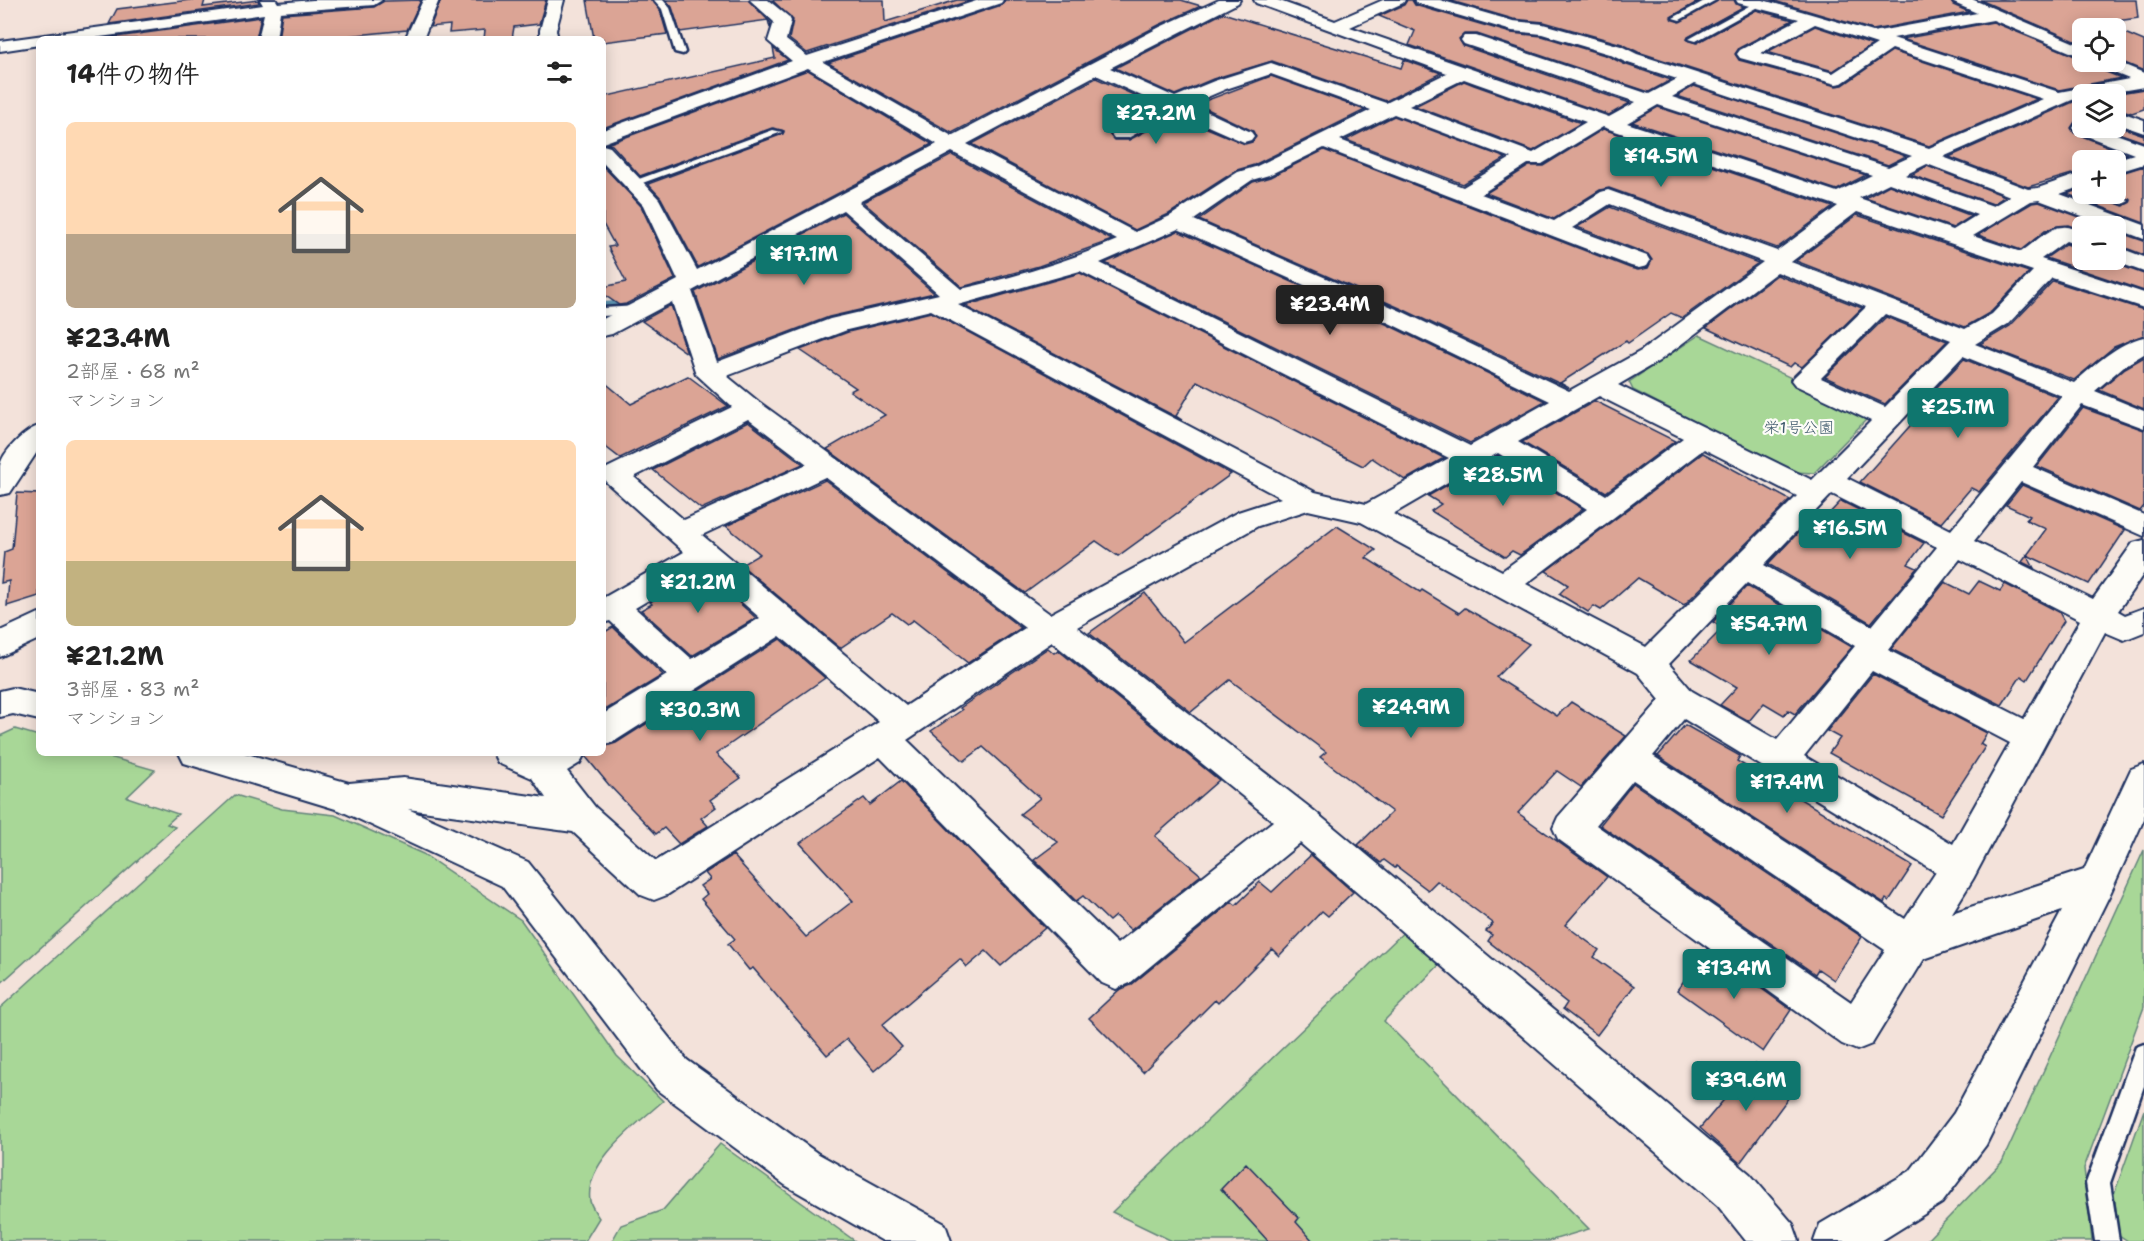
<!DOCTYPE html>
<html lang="ja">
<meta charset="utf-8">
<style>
body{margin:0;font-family:"Shantell Sans","Klee One",sans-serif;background:#f2f2f2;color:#222;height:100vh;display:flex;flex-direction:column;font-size:22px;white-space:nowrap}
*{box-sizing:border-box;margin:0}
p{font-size:20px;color:#767676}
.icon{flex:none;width:33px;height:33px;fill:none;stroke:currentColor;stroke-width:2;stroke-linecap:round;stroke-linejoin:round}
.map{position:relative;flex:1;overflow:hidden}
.panel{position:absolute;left:36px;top:36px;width:570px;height:720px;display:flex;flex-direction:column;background:#fff;border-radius:9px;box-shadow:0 3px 15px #0003}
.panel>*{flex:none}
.tools{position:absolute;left:2072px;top:18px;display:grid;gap:12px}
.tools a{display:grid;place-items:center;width:54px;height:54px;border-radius:9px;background:#fff;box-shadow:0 3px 15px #0003;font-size:30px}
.price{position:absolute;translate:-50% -51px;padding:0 14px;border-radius:6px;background:#0f766e;color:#fff;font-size:20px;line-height:39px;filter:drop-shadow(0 2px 3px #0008)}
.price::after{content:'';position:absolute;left:50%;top:36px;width:18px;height:14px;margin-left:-9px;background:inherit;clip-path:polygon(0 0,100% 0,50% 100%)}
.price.current{background:#222;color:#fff}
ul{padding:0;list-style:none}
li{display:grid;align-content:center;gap:12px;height:318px;padding:0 30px}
li span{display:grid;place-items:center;height:186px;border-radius:9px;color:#555}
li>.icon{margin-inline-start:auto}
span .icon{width:108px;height:108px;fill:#fffc;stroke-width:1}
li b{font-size:26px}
h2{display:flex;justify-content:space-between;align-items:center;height:72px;padding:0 30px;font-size:26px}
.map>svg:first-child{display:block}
.green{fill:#a8d797;stroke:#62837a;stroke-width:1.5}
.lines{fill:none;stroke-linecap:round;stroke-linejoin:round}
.stream{fill:#5d94b1;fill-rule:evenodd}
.building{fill:#dba495;stroke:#1b2f5e;stroke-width:1.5}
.service-casing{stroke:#1b2f5e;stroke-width:5}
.minor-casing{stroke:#1b2f5e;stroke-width:4}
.service{fill:#fdfcf7;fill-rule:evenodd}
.minor{fill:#fdfcf7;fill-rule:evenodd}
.labels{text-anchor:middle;stroke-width:4.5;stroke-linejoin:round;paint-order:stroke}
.park-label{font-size:16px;fill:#3e596c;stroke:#fdfcf7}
</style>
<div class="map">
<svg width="2144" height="1241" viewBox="0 0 2144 1241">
<rect width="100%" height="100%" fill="#f3e2da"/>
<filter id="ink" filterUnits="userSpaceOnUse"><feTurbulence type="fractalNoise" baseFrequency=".0167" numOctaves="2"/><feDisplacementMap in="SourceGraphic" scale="12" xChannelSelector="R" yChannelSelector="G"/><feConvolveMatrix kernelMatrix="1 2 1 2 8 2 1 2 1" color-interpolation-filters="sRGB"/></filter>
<g filter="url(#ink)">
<path class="green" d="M1699 335 1860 410 1866 420 1814 473 1794 472 1633 390 1629 382Z
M15 729 39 736V753H96L155 770 127 797 178 814 167 824 175 827 0 984V736Z
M235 795 282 809 335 815 423 854 521 920 617 1056 663 1101C637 1124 584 1162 590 1201 591 1206 596 1213 599 1218L585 1241H0V1008Z
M2144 850V1007L2084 1168 2092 1241H1926L2002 1162Z
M1410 926 1446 958 1384 1021 1589 1229 1549 1241H1172L1112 1212Z
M2144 1110V1241H2128L2119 1235 2114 1194Z
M720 1144 855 1241H612L621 1225 663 1210Z"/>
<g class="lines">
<path class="stream" d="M616 301 621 304 619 306 603 308V302Z"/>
</g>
<path class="building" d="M190 0H205L203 7 258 0 259 3 109 24 117 9Z
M421 0 407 30 316 39H278L282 14 374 7 384 1Z
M441 0H546L539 24 514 27 512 39H484L485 30 449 33 450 25 430 27Z
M587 0H652L660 10 667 34 603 42V39H594Z
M666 0H748L771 23 770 28 768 20 680 32 672 7Z
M772 0H884L885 22 957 0H972L807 53 789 39 793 20Z
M1005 0H1181L1201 6 1159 25 952 133 828 63 1002 5Z
M1407 0H1412L1415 5 1511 33 1542 36 1608 56 1624 64 1671 80 1649 92 1477 34H1464L1459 39 1463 46 1630 103 1609 115 1409 45 1415 31 1379 16 1404 5Z
M1448 0H1701L1671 17 1679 22 1718 0H1734L1736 4 1743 7 1688 37 1687 40 1697 43 1756 10 1793 20 1739 48 1735 54 1739 60 1836 86 1843 85 1892 51 2037 99 1929 146 1638 52 1622 44 1544 22 1513 19Z
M1771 0H1950L1953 5 1969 12 1873 30Z
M1980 0H2136L2138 18 2102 23 2114 28H2082V44Z
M1223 13 1401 68 1404 60 1441 73 1386 101 1272 61 1213 79 1175 95 1115 68Z
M261 17 256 39H102Z
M1993 22 2082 59V62H2093L2096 68 2121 78 2059 90 1902 39Z
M1815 26 1872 45 1833 71 1767 52Z
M2115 29 2144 41V71L2115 59Z
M773 48 788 60 603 128V97L775 58Z
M808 70 932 144 698 267 661 198 648 184 783 134 784 131 772 128 640 176 612 145 607 144Z
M1271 76 1365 110 1254 165 1237 170 1169 214 1135 230 972 144 1096 78 1156 105 1113 128 1109 134 1114 140H1129L1176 115 1245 144 1252 142 1256 137 1253 131 1197 104Z
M1464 81 1474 85 1581 123 1533 151 1415 106Z
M1694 86 1906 156 1888 165 1677 96Z
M2144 89V109L2132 113 2115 108 2113 94Z
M2082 100V120L2075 122 2071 128 2074 133 2127 154 2112 160H2082V171L2028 187 1949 157 2073 102Z
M1658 107 1866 175 1837 190 1632 122Z
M1394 116 1506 158 1463 184 1346 140Z
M2115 125 2144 135V142L2104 128H2115Z
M1603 129 1833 207 1777 248 1609 188 1600 190 1554 219 1486 193 1529 166H1543Z
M1324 150 1630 268 1638 270 1648 268 1652 260 1648 254 1577 227 1610 207 1758 263 1682 318 1671 313 1628 343 1626 341 1560 383 1569 388 1402 309 1199 220 1253 182 1270 177Z
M952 155 1112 240 1039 266 962 287 863 202Z
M603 166 641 206 675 279 626 304 619 305 603 294V287L626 282 608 247 615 246 603 224Z
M1927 166 2005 196 1993 204 1911 175Z
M2144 166V223L2067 194 2082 188V194H2096L2097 196 2124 206 2131 200 2115 193V175Z
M1889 185 1972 216 1953 228 1865 198Z
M2039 202 2104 226H2082V230L2068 225 2057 226 2045 231 2021 250 1978 235 2032 203Z
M843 213 934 293 829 317 718 359 695 292Z
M1857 215 2029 272 1991 312 1965 327 1796 261Z
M1178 231 1384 323 1545 401 1470 443 1105 263Z
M2115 231 2144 241V255L2115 244Z
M2066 244 2082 249V260H2109L2110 262 2144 274V291L2046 258Z
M1080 273 1444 458 1405 480 1372 458 1363 466 1197 381 1176 416 1182 420 964 306Z
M1777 275 1862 308 1802 367 1794 363 1790 367 1706 328Z
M2053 281 2144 310V335L2114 347 2074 380 1980 344 2010 326Z
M671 305 687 353 642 321Z
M931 312 1231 474 1118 556 1096 541 1025 593 827 449 885 415 850 391 856 388 800 350 848 332Z
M1886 317 1947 341 1885 404 1825 377Z
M2144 357V409L2099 390 2125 368Z
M1964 359 2058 397 1979 492 1971 488 1941 523 1860 482 1917 418 1910 415Z
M688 376 728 406 620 458 603 445V381L631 404Z
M1595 401 1675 441 1606 492 1522 442Z
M2083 408 2144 430V506L2140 511 2037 466Z
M748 422 803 464 701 509 653 470Z
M1703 453 1790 500 1684 605 1638 578 1601 610 1594 606 1588 612 1559 594 1568 585 1546 571Z
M1498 456 1583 509 1520 555 1512 551 1505 557 1431 511 1441 504 1428 496Z
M825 480 1000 612 1021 628 968 663 913 620 907 624 892 613 840 648 741 565 760 554 726 526Z
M2022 485 2125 530 2089 584 2027 555 2034 568 2022 562 2046 529 2026 520 2030 516 2006 505Z
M17 493 39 494V596L7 606 9 581 1 583 4 552 12 549Z
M1841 501 1924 543 1908 564 1917 568 1871 623 1768 564 1816 514 1825 518Z
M1337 526 1376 550 1366 558 1420 592 1422 590 1459 613 1465 608 1529 644 1496 677 1557 716 1571 702 1626 736 1581 787 1557 771 1518 813 1607 877 1565 925 1599 950 1594 957 1634 986 1597 1035 1563 1009 1567 1003 1488 941 1492 935 1486 931 1493 923 1437 881 1428 890 1396 866 1395 868 1384 860 1381 863 1358 845 1392 812 1320 757 1326 752 1230 680 1191 712 1089 633 1145 593 1184 642Z
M693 576 704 586 714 580 756 618 692 656 641 610 652 604 650 602Z
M1979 581 2000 591 2005 584 2059 612 2064 621 2027 680 2021 676 2002 705 1891 649 1945 582 1969 594Z
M1747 586 1852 647 1795 714 1788 710 1784 715 1764 703 1749 721 1720 705 1737 687 1691 660 1723 628 1713 622Z
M613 627 663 675 607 709 603 705V633Z
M780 639 825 678 716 754 741 778 710 800 716 807 701 818 708 826 679 844 664 828 656 834 609 785 586 757 591 753H603V747L616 743Z
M1048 648 1054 653 1058 650 1219 780 1155 836 1201 875 1131 930 1115 916 1109 921 1083 896 1076 901 1034 860 1058 842 1020 814 1040 798 983 747 964 761 931 731 962 710 960 708Z
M1873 674 1987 733 1980 744 1985 747 1941 815 1829 753 1840 738 1827 731Z
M1685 725 1740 756 1737 761 1912 866 1889 901 1886 899 1884 903 1656 755 1658 756Z
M901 781 1045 928 1001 966 986 951 967 967 960 959 882 1025 902 1047 874 1071 847 1039 827 1055 753 968 749 970 728 944 735 939 701 899 707 894 700 886 710 879 705 873 733 855 806 937 853 901 800 843 864 798 870 805Z
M1633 783 1862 937 1834 980 1818 969 1815 974 1600 825Z
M1311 855 1353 892 1328 916 1322 911 1279 956 1272 949 1218 1003 1215 1000 1143 1072 1089 1018 1119 990 1131 985 1232 902 1236 905 1260 882 1272 892Z
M1707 949 1791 1010 1763 1052 1677 990Z
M1755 1063 1792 1093 1740 1163 1700 1128Z
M1246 1163 1299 1218 1296 1222 1313 1241H1268L1221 1189Z"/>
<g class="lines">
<g class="service-casing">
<path id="service" d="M654 0H663L670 8 685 52 683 54 675 52 662 9Z
M1706 0H1716L1680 20 1673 18Z
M1756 2 1763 4 1696 41 1689 39Z
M773 130 782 132 637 185 633 186 628 183Z
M2098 194H2112L2129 201 2123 204Z
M638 306 642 307 644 310 642 313 603 316V308Z
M2144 1044V1086L2110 1183 2119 1241H2095L2086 1183 2133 1055 2136 1047Z"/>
</g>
<g class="minor-casing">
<path id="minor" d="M260 0H276L278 3 313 0H382L374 5 280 12 276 39H258L264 14 86 39H39V45L0 51V41L263 5Z
M423 0H439L423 39H405Z
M548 0H564L556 30 558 39H540V30Z
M750 0H768L789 17 791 21 786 40 807 56 979 0H1003L1001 3 823 62 952 136 1160 27 1219 0H1240L1238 3 1110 68 1175 97 1214 81 1271 63 1386 103 1447 73 1256 3 1254 0H1277L1335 21 1383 0H1405L1403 3 1350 27 1609 117 1636 102 1464 44 1461 40 1464 36H1476L1649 94 1677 79 1625 62 1609 54 1542 34 1512 31 1416 3 1414 0H1440L1513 21 1543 24 1621 46 1637 54 1929 148 2043 99 1892 49 1842 83 1836 84 1740 58 1737 54 1740 50 1799 19 1738 3 1736 0H1763L1873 32 1977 13 1954 3 1952 0H1974L2082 46V57L1993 20 1893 38 2059 92 2129 79 2097 66 2095 62 2115 61 2144 73V87L2103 94H2082V98L2072 100 1943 157 2028 189 2038 188 2082 173V186L2060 194 2144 225V239L2039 200 2031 201 1973 236 2021 252C2032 245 2049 227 2063 227 2069 226 2076 230 2082 232V247L2066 241 2041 259 2144 293V308L2052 278 2008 324 1975 344 2074 383C2095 365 2117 343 2144 337V354L2124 366 2095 391 2144 411V428L2082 405 2033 467 2144 515V536L2021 482 1974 541 2093 599 2133 543 2144 540V573L2118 611 2125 615 2144 608V632L2124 640 2105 632 1973 879 1952 913 2084 870 2131 769 2144 764V819L2110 894 1986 1145 1942 1203 1881 1241H1814L1820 1224 1910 1171 1954 1113 2062 911 1924 959 1872 1044 1857 1050 1842 1044 1558 839 1553 828 1558 817 1660 700 1638 673 1361 522 1308 510 1258 526 1077 627 1313 810 1750 1174 1793 1224 1799 1241H1746L1718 1206 1300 843 1130 983 1116 989 1102 983 880 757 667 895 654 900 641 895 573 832 408 809 528 862 687 1060 817 1153 945 1224 951 1241H883L785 1185 657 1090 502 886 339 810 184 763 179 753H244L349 783 403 778 546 798 532 778 498 763 493 753H585L580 763 567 771 595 807 656 861 879 722 780 636 615 741 603 745V714L667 675 610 621 603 623V598L684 552 605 481 603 472 605 469 732 407 696 374 672 302 612 334 603 336V319L678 280 643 205 603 163V145L610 147 659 199 697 270 937 144 808 68 603 143V130L792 61 768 41 774 22ZM1815 24 1877 44 1833 73 1761 53ZM1271 74 1371 110 1255 167 1238 172 1170 216 1135 232 967 144 1096 75 1161 105 1114 130 1111 134 1114 138H1128L1176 112 1244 142 1251 140 1254 136 1251 132 1191 104 1226 89ZM1464 79 1475 83 1586 122 1533 153 1409 106ZM1694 84 1912 156 1888 167 1672 97ZM1658 105 1872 175 1837 192 1627 123ZM1394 114 1511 158 1463 187 1340 140ZM1603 127 1838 206 1777 251 1608 190 1601 192 1554 221 1481 194 1528 164H1542ZM1324 148 1631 266 1639 268 1647 266 1650 261 1647 256 1572 228 1610 204 1763 262 1641 351 1569 391 1401 311 1194 220 1252 180 1269 175ZM952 152 1117 240C1066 262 1015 277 961 289L859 202ZM1927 164 2010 196 1993 206 1905 175ZM1889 183 1977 215 1953 230 1859 198ZM843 210 939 294 830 319 717 362 692 291ZM1857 212 2033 271 1992 314 1965 329 1791 262ZM1178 229 1385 321 1550 401 1470 446 1100 263ZM1080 271 1449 458 1366 504 1315 492 958 305ZM1777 272 1866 307 1791 380 1795 385 1871 421 1812 480 1618 385 1659 361ZM931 310 1281 498 1238 512 1050 614 759 402 727 376 847 330ZM1885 314 1951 340 1885 407 1821 378ZM1963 356 2062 396 1951 530 1847 478ZM1599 396 1683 438 1606 495 1518 442ZM748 419 807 464 684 520 634 477ZM1704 449 1797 496 1646 647 1526 584ZM1498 453 1587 509 1502 571 1393 514ZM825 477 1025 628 906 706 702 535ZM1832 494 1937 547 1872 626 1764 565ZM1960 559 2080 620 2024 719 1888 650ZM703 568 760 618 692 659 635 608ZM1747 583 1855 646 1777 740 1692 691 1669 664ZM1052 642 1273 821 1117 944 907 740ZM1872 671 2010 743 1953 844 1804 756ZM1684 719 1936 872 1905 919 1653 756ZM1633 780 1885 950 1851 1002 1596 825Z
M2115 110 2144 120V133L2115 123Z
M2082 122V128H2099L2144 144V164L2115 173 2114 160 2134 154 2076 132 2073 128 2076 124Z
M2115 246 2144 257V272L2111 260H2115Z
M39 426V449L10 493 0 495C0 486 0 475 0 466 2 452 26 429 39 426Z
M39 613V639L0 657V631Z
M13 688 39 694V720L13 714 0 717V691Z"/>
</g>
<use href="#service" class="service"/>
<use href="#minor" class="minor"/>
</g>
</g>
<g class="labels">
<g class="park-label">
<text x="1799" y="433">栄1号公園</text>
</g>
</g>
</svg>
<div class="tools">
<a><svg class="icon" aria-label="locate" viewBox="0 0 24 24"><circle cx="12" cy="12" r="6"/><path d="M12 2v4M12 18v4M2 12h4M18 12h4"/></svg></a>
<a><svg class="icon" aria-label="layers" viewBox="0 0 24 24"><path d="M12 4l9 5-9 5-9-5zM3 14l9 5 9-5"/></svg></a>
<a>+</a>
<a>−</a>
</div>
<b class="price" style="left:1156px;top:145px">¥27.2M</b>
<b class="price" style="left:1661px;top:188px">¥14.5M</b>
<b class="price" style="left:804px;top:286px">¥17.1M</b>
<b class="price current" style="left:1330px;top:336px">¥23.4M</b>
<b class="price" style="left:1958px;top:439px">¥25.1M</b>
<b class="price" style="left:1503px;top:507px">¥28.5M</b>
<b class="price" style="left:1850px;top:560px">¥16.5M</b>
<b class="price" style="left:698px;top:614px">¥21.2M</b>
<b class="price" style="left:1769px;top:656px">¥54.7M</b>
<b class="price" style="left:1411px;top:739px">¥24.9M</b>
<b class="price" style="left:700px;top:742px">¥30.3M</b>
<b class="price" style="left:1787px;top:814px">¥17.4M</b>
<b class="price" style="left:1734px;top:1000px">¥13.4M</b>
<b class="price" style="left:1746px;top:1112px">¥39.6M</b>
<section class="panel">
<h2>14件の物件<svg class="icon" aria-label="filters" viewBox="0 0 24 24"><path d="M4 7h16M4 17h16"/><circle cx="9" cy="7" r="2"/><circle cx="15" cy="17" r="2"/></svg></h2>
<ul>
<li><span style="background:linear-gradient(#ffd9b3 60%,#b9a48a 0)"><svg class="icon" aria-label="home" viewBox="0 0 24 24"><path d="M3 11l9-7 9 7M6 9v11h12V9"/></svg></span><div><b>¥23.4M</b><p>2部屋 · 68 m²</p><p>マンション</p></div></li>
<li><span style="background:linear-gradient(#ffd9b3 65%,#c2b280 0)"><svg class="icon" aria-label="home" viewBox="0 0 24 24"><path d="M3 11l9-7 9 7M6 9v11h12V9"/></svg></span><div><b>¥21.2M</b><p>3部屋 · 83 m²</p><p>マンション</p></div></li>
</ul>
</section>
</div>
